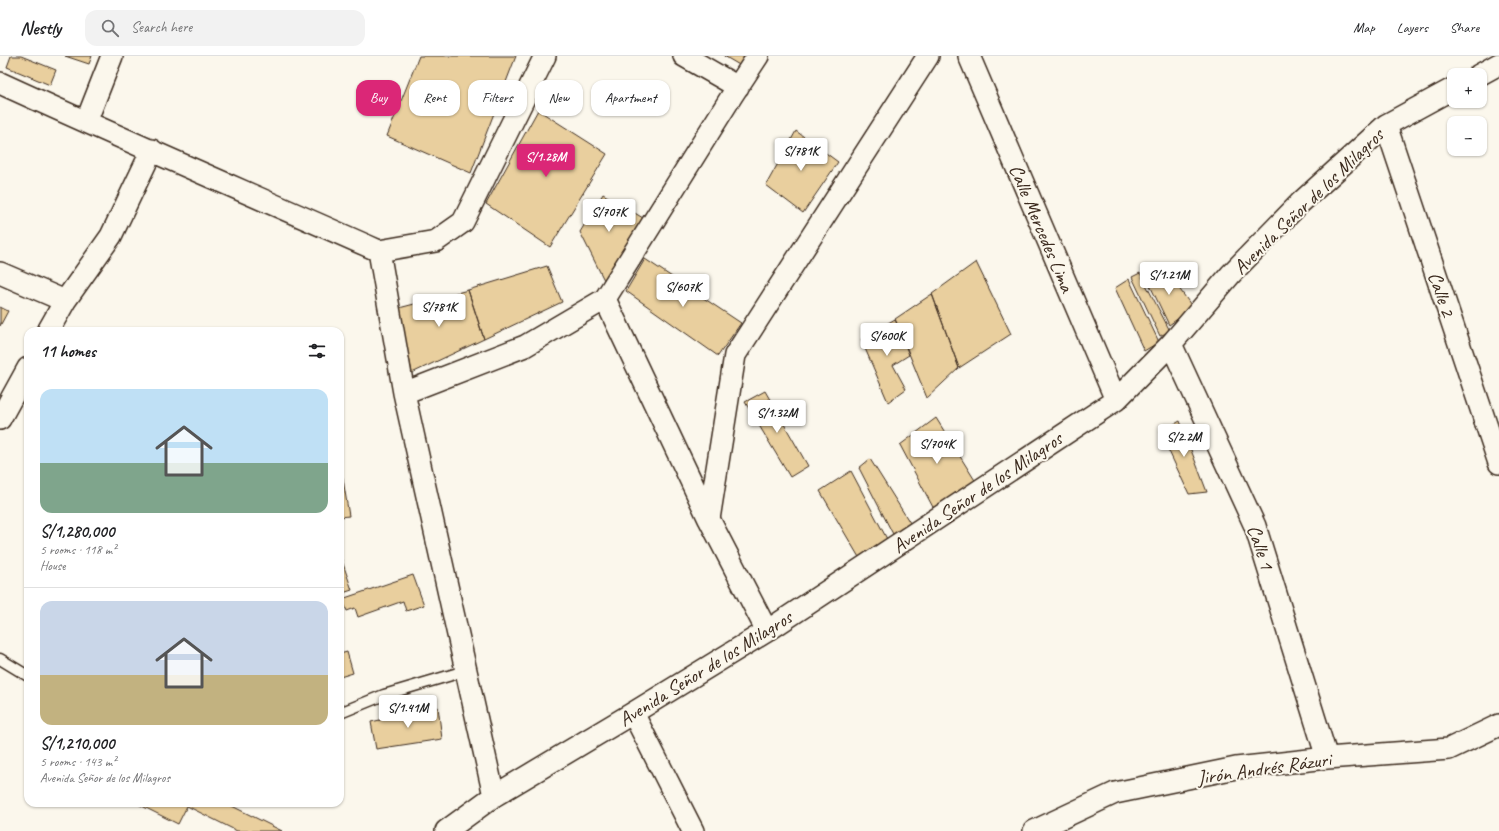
<!DOCTYPE html>
<meta charset="utf-8">
<style>
body{margin:0;font-family:Caveat,sans-serif;background:#f2f2f2;color:#202124;height:100vh;display:flex;flex-direction:column;font-size:15px;white-space:nowrap}
*{box-sizing:border-box;margin:0}
p{font-size:13px;color:#757577}
.icon{flex:none;width:22px;height:22px;fill:none;stroke:currentColor;stroke-width:2;stroke-linecap:round;stroke-linejoin:round}
.map{position:relative;flex:1;overflow:hidden}
.side{position:absolute;left:24px;top:271px;width:320px;height:480px;display:flex;flex-direction:column;background:#fff;border-radius:12px;box-shadow:0 1px 3px #0004}
.side>*{flex:none}
.banner{position:absolute;left:356px;top:24px;width:380px;height:36px;display:flex;gap:8px}
.buttons{position:absolute;left:1447px;top:12px;display:grid;gap:8px}
.buttons a{display:grid;place-items:center;width:40px;height:40px;border-radius:8px;background:#fff;box-shadow:0 1px 3px #0004;font-size:20px}
.price{position:absolute;translate:-50% -34px;padding:0 9px;border-radius:4px;background:#fff;color:#222;font-size:13px;line-height:26px;filter:drop-shadow(0 1px 2px #0008)}
.price::after{content:'';position:absolute;left:50%;top:24px;width:12px;height:9px;margin-left:-6px;background:inherit;clip-path:polygon(0 0,100% 0,50% 100%)}
.price.active{background:#db2777;color:#fff}
ul{padding:0;list-style:none}
li{display:grid;align-content:center;gap:8px;height:212px;padding:0 16px}
li+li{border-top:1px solid #e0e0e0}
li span{display:grid;place-items:center;height:124px;border-radius:12px;color:#555}
li>.icon{margin-inline-start:auto}
span .icon{width:72px;height:72px;fill:#fffc;stroke-width:1}
li b{font-size:17px}
h2{display:flex;justify-content:space-between;align-items:center;height:48px;padding:0 16px;font-size:17px}
.tag{padding:0 14px;border-radius:12px;background:#fff;box-shadow:0 1px 3px #0004;font-size:14px;line-height:36px}
.tag.active{background:#db2777;color:#fff}
header{display:flex;align-items:center;gap:24px;box-sizing:border-box;height:56px;padding:0 20px;background:#fff;border-bottom:1px solid #e0e0e0}
header strong{font-size:19px}
nav{display:flex;gap:22px;margin-inline-start:auto;font-size:14px}
.search{width:280px;height:36px;background:#f2f2f2;display:flex;align-items:center;gap:10px;box-sizing:border-box;padding:0 14px;border-radius:12px;color:#757577;font-size:15px}
.map>svg:first-child{display:block}
.building{fill:#e9cf9e;stroke:#3b2a1e}
.lines{fill:none;stroke-linecap:round;stroke-linejoin:round}
.lane-casing{stroke:#3b2a1e;stroke-width:13}
.street-casing{stroke:#3b2a1e;stroke-width:24}
.lane{stroke:#fbf7ec;stroke-width:10}
.street{stroke:#fbf7ec;stroke-width:21}
.labels{text-anchor:middle;stroke-width:4;stroke-linejoin:round;paint-order:stroke}
.street-label{font-size:20px;fill:#3b2a1e;stroke:#fbf7ec}
</style>
<header>
<strong>Nestly</strong>
<div class="search"><svg class="icon" aria-label="search" viewBox="0 0 24 24"><circle cx="10" cy="10" r="6"/><path d="M15 15l6 6"/></svg>Search here</div>
<nav><a>Map</a><a>Layers</a><a>Share</a></nav>
</header>
<div class="map">
<svg width="1499" height="775" viewBox="0 0 1499 775">
<rect width="100%" height="100%" fill="#fbf7ec"/>
<filter id="ink" filterUnits="userSpaceOnUse"><feTurbulence type="fractalNoise" baseFrequency=".025" numOctaves="2"/><feDisplacementMap in="SourceGraphic" scale="8" xChannelSelector="R" yChannelSelector="G"/><feConvolveMatrix kernelMatrix="1 2 1 2 8 2 1 2 1" color-interpolation-filters="sRGB"/></filter>
<g filter="url(#ink)">
<path class="building" d="M11 0H21L56 14 50 29 7 11Z
M65 0H92L89 8Z
M419 0H516L471 117 387 80Z
M724 0H747L741 10Z
M538 54 607 98 550 191 486 148Z
M796 75 838 106 803 157 766 129Z
M603 138 643 162 605 226 580 176Z
M645 203 741 267 718 300 626 235Z
M976 206 1011 278 959 312 932 238Z
M547 210 562 246 484 283 468 234Z
M1164 211 1193 252 1169 269 1146 221Z
M1140 217 1170 275 1160 280 1132 221Z
M1129 223 1159 286 1144 295 1115 232Z
M468 234 484 283 412 317 399 252Z
M932 238 959 312 927 342 895 263Z
M0 251 8 255 0 270Z
M895 263 909 299 893 309 906 333 888 346 861 283Z
M765 335 808 410 790 421 745 346Z
M936 362 976 426 935 455 900 389Z
M1180 365 1207 436 1189 438 1160 376Z
M870 403 912 470 895 482 859 412Z
M340 405 349 460 340 461Z
M851 415 887 483 860 503 820 435Z
M340 499 352 534 340 538Z
M413 519 424 549 406 555 403 545 358 561 355 552 347 555 342 543Z
M347 596 353 617 340 621V598Z
M438 651 442 683 376 693 371 666Z
M136 747H226L282 775H237L187 750 178 768Z"/>
<g class="lines">
<g class="lane-casing">
<path id="lane" d="M0 603 28 620
M340 657 384 639 465 615"/>
</g>
<g class="street-casing">
<path id="street" d="M684 0 738 31
M969 0 1116 344
M1479 19 1499 8
M0 27C126 85 253 139 379 195
M86 66 112 0
M1386 69 1499 407
M0 217 65 245
M605 243 709 463 767 575
M48 275 65 245 111 180 152 94
M1171 288 1255 470 1327 702
M404 337 525 290 605 243 733 38 758 0
M0 363 28 312
M709 463 735 299 928 0
M633 657 693 775
M494 740 404 337 379 195 436 185 463 166 545 0
M446 775 494 740 633 657 767 575 1116 344 1171 288 1231 218 1300 147 1386 69 1454 32
M1034 775 1115 737 1236 712 1327 702 1449 693 1499 669"/>
</g>
<use href="#lane" class="lane"/>
<use href="#street" class="street"/>
</g>
</g>
<g class="labels">
<g class="street-label">
<text transform="translate(1308 145) rotate(-44)" y="7">Avenida Señor de los Milagros</text>
<text transform="translate(1042 172) rotate(67)" y="7">Calle Mercedes Lima</text>
<text transform="translate(1442 238) rotate(71)" y="7">Calle 2</text>
<text transform="translate(977 436) rotate(-34)" y="7">Avenida Señor de los Milagros</text>
<text transform="translate(1261 491) rotate(71)" y="7">Calle 1</text>
<text transform="translate(705 612) rotate(-32)" y="7">Avenida Señor de los Milagros</text>
<text transform="translate(1264 712) rotate(-8)" y="7">Jirón Andrés Rázuri</text>
</g>
</g>
</svg>
<div class="buttons">
<a>+</a>
<a>−</a>
</div>
<b class="price" style="left:801px;top:116px">S/781K</b>
<b class="price active" style="left:546px;top:122px">S/1.28M</b>
<b class="price" style="left:609px;top:177px">S/707K</b>
<b class="price" style="left:1169px;top:240px">S/1.21M</b>
<b class="price" style="left:683px;top:252px">S/607K</b>
<b class="price" style="left:439px;top:272px">S/781K</b>
<b class="price" style="left:887px;top:301px">S/600K</b>
<b class="price" style="left:777px;top:378px">S/1.32M</b>
<b class="price" style="left:1184px;top:402px">S/2.2M</b>
<b class="price" style="left:937px;top:409px">S/704K</b>
<b class="price" style="left:408px;top:673px">S/1.41M</b>
<div class="banner">
<a class="tag active">Buy</a>
<a class="tag">Rent</a>
<a class="tag">Filters</a>
<a class="tag">New</a>
<a class="tag">Apartment</a>
</div>
<section class="side">
<h2>11 homes<svg class="icon" aria-label="filters" viewBox="0 0 24 24"><path d="M4 7h16M4 17h16"/><circle cx="9" cy="7" r="2"/><circle cx="15" cy="17" r="2"/></svg></h2>
<ul>
<li><span style="background:linear-gradient(#bfe0f5 60%,#7fa58c 0)"><svg class="icon" aria-label="home" viewBox="0 0 24 24"><path d="M3 11l9-7 9 7M6 9v11h12V9"/></svg></span><div><b>S/1,280,000</b><p>5 rooms · 118 m²</p><p>House</p></div></li>
<li><span style="background:linear-gradient(#c9d6e8 60%,#c2b280 0)"><svg class="icon" aria-label="home" viewBox="0 0 24 24"><path d="M3 11l9-7 9 7M6 9v11h12V9"/></svg></span><div><b>S/1,210,000</b><p>5 rooms · 143 m²</p><p>Avenida Señor de los Milagros</p></div></li>
</ul>
</section>
</div>
